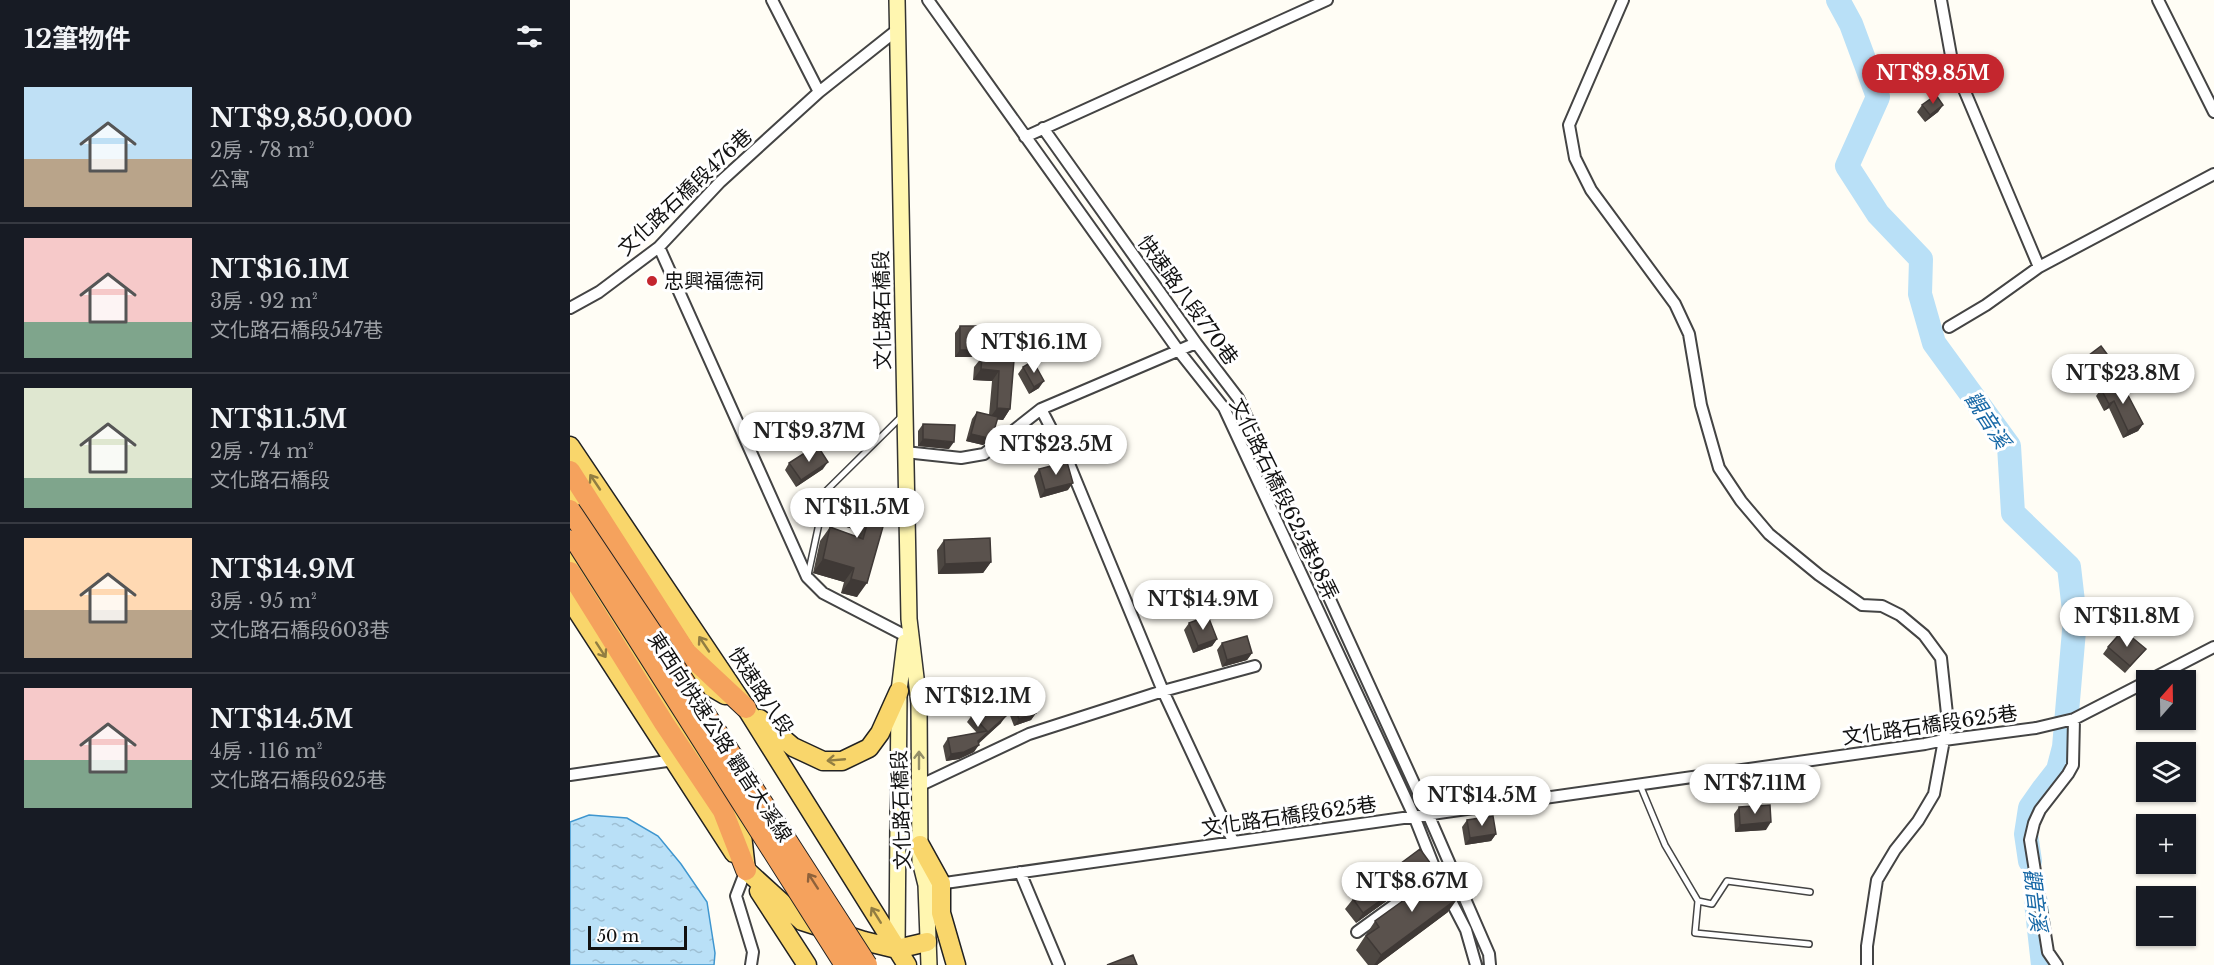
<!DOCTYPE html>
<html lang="zh-TW">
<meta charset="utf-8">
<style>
body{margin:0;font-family:"Libre Baskerville","Noto Sans TC",serif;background:#242831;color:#f1f3f6;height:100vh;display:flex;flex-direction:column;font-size:22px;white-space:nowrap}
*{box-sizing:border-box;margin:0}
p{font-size:20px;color:#9ea1a6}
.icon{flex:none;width:33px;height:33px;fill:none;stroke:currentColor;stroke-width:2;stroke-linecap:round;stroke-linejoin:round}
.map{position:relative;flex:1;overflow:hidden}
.sheet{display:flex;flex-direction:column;background:#171b24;width:570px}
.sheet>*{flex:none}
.needle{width:39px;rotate:20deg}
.buttons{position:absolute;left:1566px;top:670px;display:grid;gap:12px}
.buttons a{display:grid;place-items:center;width:60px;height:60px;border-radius:0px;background:#171b24;box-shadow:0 2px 4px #0004;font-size:30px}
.scale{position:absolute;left:18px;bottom:15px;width:99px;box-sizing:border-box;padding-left:6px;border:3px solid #111;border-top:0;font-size:16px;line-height:21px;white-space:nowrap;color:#111;-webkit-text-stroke:4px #fff;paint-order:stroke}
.price{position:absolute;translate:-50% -51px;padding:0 14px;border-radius:21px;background:#fff;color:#222;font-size:20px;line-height:39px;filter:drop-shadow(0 2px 3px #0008)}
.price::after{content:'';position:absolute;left:50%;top:36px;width:18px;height:14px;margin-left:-9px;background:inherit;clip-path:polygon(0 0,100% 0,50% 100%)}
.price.on{background:#c4262e;color:#fff}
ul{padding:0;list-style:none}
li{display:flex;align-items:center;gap:18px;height:150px;padding:0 24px}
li+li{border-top:2px solid #363941}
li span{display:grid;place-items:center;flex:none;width:168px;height:120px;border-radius:0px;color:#555}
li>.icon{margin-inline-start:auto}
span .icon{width:72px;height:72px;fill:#fffc;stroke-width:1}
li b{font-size:26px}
h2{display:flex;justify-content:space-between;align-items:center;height:72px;padding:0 24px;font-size:26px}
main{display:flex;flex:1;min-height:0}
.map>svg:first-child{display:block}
.water{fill:url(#water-ripples);stroke:#3f96cf;stroke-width:1.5}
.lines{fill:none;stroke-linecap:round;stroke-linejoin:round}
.river{stroke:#b9e0f7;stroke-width:24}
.lane-casing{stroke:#444;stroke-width:8}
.street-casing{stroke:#444;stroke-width:14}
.secondary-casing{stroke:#333;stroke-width:18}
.primary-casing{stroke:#222;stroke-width:21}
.highway-casing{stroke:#222;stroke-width:22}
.lane{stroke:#fff;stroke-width:5}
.street{stroke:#fff;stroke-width:10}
.secondary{stroke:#fff6b0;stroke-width:15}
.primary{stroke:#f9d66b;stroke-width:18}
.highway{stroke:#f5a25d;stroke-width:20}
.highway-bridge-casing{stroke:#222;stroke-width:22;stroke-linecap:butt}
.highway-bridge{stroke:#f5a25d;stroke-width:20}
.wall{fill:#4d4742}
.shaded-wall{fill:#3f3936}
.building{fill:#5a524d;stroke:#3f3936;stroke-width:1.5}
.oneway{stroke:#917d42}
.oneway2{stroke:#948f68}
.oneway3{stroke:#8e613b}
.poi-dot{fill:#c4262e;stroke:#fff;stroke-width:2}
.labels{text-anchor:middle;stroke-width:6;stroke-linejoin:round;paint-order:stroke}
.street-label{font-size:20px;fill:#111;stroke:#fff}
.poi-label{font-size:20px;fill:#111;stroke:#fff;text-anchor:start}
.water-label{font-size:21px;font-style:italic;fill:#1768a6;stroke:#fff}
</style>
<main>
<section class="sheet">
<h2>12筆物件<svg class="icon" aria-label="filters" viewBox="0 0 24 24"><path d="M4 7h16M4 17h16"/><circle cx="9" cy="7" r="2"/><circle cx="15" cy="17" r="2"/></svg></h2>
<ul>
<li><span style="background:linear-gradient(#bfe0f5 60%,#b9a48a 0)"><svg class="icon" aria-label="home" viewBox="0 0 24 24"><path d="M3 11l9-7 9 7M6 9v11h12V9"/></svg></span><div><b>NT$9,850,000</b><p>2房 · 78 m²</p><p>公寓</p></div></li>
<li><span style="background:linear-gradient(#f6c9c9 70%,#7fa58c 0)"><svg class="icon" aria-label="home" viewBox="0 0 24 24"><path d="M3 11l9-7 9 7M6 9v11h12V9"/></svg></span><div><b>NT$16.1M</b><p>3房 · 92 m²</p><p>文化路石橋段547巷</p></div></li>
<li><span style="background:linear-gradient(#dfe7d0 75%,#7fa58c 0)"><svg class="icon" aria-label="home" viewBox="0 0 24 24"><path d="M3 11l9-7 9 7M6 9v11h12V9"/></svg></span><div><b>NT$11.5M</b><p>2房 · 74 m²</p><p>文化路石橋段</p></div></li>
<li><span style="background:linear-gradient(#ffd9b3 60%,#b9a48a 0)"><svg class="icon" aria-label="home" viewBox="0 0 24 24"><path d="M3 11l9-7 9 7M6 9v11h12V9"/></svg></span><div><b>NT$14.9M</b><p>3房 · 95 m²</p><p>文化路石橋段603巷</p></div></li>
<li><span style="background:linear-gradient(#f6c9c9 60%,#7fa58c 0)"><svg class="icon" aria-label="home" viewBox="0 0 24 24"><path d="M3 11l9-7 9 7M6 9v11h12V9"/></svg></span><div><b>NT$14.5M</b><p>4房 · 116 m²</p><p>文化路石橋段625巷</p></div></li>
</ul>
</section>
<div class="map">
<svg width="1644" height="965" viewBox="0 0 1644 965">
<defs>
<pattern id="water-ripples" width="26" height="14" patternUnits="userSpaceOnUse" patternTransform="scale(1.5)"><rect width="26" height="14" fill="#b9e0f7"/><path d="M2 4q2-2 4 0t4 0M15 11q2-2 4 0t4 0" fill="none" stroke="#9ebfd3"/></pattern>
</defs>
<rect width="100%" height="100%" fill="#fffdf5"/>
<path class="water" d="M19 815 57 818 88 836 111 864 137 902 145 953 144 965H0V822Z"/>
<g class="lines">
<path class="river" d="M1268 0 1281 24 1308 97 1277 166 1308 214 1351 259 1350 294 1364 343 1439 446 1443 513 1499 567 1505 619 1494 747 1488 770 1474 788 1460 808 1456 834 1460 861
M1466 902 1473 965"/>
<g class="lane-casing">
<path id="lane" d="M238 575 256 491 331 417
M1070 785 1095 845 1128 901 1125 933 1239 944
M1128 901 1142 904 1157 881 1240 892"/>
</g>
<g class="street-casing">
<path id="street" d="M202 0 249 92
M358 0 608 350 654 408 844 816 867 874 896 930 906 965
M1053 0 999 125 1005 158 1021 190 1105 304 1119 334 1131 405 1149 468 1171 501 1199 534 1249 575 1292 605 1312 606 1330 615 1354 635 1371 658 1377 714 1374 740 1364 794 1348 821 1325 850 1307 880 1297 946V965
M1371 0 1382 61 1469 267
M1588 0 1644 112
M473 128 626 343 668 398 858 814 919 954 920 965
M455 137 757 0
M89 247 237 577 253 593 336 636
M0 308 29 292 89 247 150 182 249 92 327 30
M1379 327 1416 305 1469 267 1644 174
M471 409 497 459 593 691 663 841
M335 452 391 458 414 454 471 409 626 343
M1578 681 1644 647
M0 775 104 760
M349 786 459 734 593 691 685 666
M176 870 166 896 183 952 181 965
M450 872 489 965
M368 884 1355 744 1374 740 1466 728 1504 719 1576 682
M787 932 867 874
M1487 965 1478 952 1460 840 1464 823 1470 810 1498 774 1503 765 1504 719"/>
</g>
<g class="secondary-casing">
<path id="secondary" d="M327 0 339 619 349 703 350 861 356 885 359 965
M327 951 329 691 335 642"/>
</g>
<g class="primary-casing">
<path id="primary" d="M0 446 176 708 337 965
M0 491 33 539
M0 551 170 817 176 870 232 921 294 941 327 949 357 942
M0 600 164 853
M115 658 131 681 155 695
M190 719 223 747 253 761H272L299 748 310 733 329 691
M350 845 371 883V913L386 965
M189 891 237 965"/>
</g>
<g class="highway-casing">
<path id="highway" d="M0 471 116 652 176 708
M0 572 94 723 153 811 176 870"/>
</g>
<use href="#lane" class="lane"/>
<use href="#street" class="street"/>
<use href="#secondary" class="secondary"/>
<use href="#primary" class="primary"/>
<use href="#highway" class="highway"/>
<g class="highway-bridge-casing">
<path id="highway-bridge" d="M0 510 105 667 297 965
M5 540 275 965"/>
</g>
<use href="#highway-bridge" class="highway-bridge"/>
</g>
<path class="wall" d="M1352 105H1373L1368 112 1355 122 1347 112Z
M390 326 413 350 408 357H385V333Z
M412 357 444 360 440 409 433 420 427 419 423 434 418 441 413 445 396 441 402 419 407 412 419 415 422 381 403 380 404 367Z
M1514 359 1536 365 1518 378 1509 366Z
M453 367 469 388 459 394 448 374Z
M1531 389 1573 424 1568 431 1553 438 1539 408 1534 411 1526 396Z
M353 424 379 449 348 446V431Z
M478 441 473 448 459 462 445 449 450 442Z
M219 463 253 469 226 487 215 470Z
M469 469 498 490 470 498 464 476Z
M268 493 318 509 287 597 271 593 274 582 243 573 250 541 260 527 287 537 289 531 255 520 258 507Z
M374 540 421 562 413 573 368 574 367 550Z
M619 623 647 639 642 646 623 653 614 630Z
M652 643 682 653 677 660 652 667 647 650Z
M1538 647 1576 649 1555 673 1533 654Z
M441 698 466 713 461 720 444 726 436 705Z
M402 715 431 723 408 743 404 752 389 759 376 761 373 746 378 738 407 733 397 722Z
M1169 807 1196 830 1165 832 1164 814Z
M897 820 926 834 921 841 895 845 892 827Z
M861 864 854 874 786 923 775 909 783 899Z
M878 912 807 965H798L786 950 805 921Z"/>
<path class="shaded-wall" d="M1373 105 1368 112 1355 122 1360 115Z
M390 350H413L408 357H385Z
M1540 358 1536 365 1518 378 1523 371Z
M411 369 429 371 422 381 403 380Z
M474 381 469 388 459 394 464 387Z
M1544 401 1539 408 1534 411 1539 404Z
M427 408 440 409 433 420 419 419Z
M1573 424 1568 431 1553 438 1558 431Z
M401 434H423L418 441 413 445 396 441Z
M353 439 384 442 379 449 348 446Z
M478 441 473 448 459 462 464 455Z
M258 462 253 469 226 487 231 480Z
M503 483 498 490 470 498 475 490Z
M265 506 299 517 289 531 255 520Z
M253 559 284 568 274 582 243 573Z
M421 562 413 573 368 574 375 564Z
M281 579 297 583 287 597 271 593Z
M647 639 642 646 623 653 628 646Z
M682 653 677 660 652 667 657 660Z
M466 713 461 720 444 726 449 719Z
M436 716 431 723 405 747 409 745 404 752 389 759 376 761 381 754 408 741Z
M1201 822 1196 830 1165 832 1170 825Z
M926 834 921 841 895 845 900 838Z
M861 864 854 874 786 923 793 913Z
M888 898 878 912 807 965H804L811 955Z"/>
<path class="building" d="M1366 95 1373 105 1360 115 1352 105Z
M390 326H413V350H390Z
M1531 346 1540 358 1523 371 1514 359Z
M412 357 444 360 440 409 427 408 429 371 411 369Z
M463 361 474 381 464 387 453 367Z
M1550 380 1573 424 1558 431 1544 401 1539 404 1531 389Z
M407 412 428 417 423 434 418 438 401 434Z
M353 424 385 425 384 442 353 439Z
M463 427 478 441 464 455 450 442Z
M247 445 258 462 231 480 219 463Z
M497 462 503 483 475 490 469 469Z
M268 493 318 509 297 583 281 579 284 568 253 559 260 527 293 539 299 517 265 506Z
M420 538 421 562 375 564 374 540Z
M638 616 647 639 628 646 619 623Z
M1553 630 1576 649 1560 666 1538 647Z
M677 636 682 653 657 660 652 643Z
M458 692 466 713 449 719 441 698Z
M420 699 436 716 408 741 409 745 394 752 381 754 378 738 417 731 402 715Z
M1200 805 1201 822 1170 825 1169 807Z
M923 816 926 834 900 838 897 820Z
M850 849 861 864 793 913 783 899Z
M873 872 888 898 811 955 796 936 809 927 805 921Z
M563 955 567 965H537Z"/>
<defs><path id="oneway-shaft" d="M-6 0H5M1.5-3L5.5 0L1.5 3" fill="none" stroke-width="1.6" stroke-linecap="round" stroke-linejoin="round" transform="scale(1.5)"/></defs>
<g class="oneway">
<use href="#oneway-shaft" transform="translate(25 482) rotate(-124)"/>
<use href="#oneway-shaft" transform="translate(134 644) rotate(-124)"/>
<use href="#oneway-shaft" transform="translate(31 650) rotate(57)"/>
<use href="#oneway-shaft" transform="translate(266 760) rotate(175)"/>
<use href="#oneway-shaft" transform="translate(306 915) rotate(-122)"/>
</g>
<use class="oneway2" href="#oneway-shaft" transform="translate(349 760) rotate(-90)"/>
<use class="oneway3" href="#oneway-shaft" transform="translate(243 881) rotate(-123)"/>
<circle class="poi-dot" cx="82" cy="281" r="6"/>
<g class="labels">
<g class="street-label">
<text transform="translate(115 192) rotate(-43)" y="7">文化路石橋段476巷</text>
<text transform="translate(618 300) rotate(54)" y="7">快速路八段770巷</text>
<text transform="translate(312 310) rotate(-91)" y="7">文化路石橋段</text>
<text transform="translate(714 499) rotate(64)" y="7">文化路石橋段625巷98弄</text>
<text transform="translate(191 691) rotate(57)" y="7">快速路八段</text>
<text transform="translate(1360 725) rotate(-8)" y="7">文化路石橋段625巷</text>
<text transform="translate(150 737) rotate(57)" y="7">東西向快速公路 觀音大溪線</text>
<text transform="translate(331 810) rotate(-92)" y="7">文化路石橋段</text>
<text transform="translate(719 816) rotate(-8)" y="7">文化路石橋段625巷</text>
</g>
<g class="poi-label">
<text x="94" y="288">忠興福德祠</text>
</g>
<g class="water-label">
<text transform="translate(1417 420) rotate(57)" y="7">觀音溪</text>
<text transform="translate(1465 900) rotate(83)" y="7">觀音溪</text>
</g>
</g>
</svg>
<div class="buttons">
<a><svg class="needle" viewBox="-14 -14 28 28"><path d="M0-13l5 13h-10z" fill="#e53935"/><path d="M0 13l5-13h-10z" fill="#9ea1a6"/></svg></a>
<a><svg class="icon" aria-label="layers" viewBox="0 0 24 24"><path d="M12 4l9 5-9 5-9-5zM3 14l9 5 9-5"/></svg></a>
<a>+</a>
<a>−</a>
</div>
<div class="scale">50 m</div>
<b class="price on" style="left:1363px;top:105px">NT$9.85M</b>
<b class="price" style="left:464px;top:374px">NT$16.1M</b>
<b class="price" style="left:1553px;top:405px">NT$23.8M</b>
<b class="price" style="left:239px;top:463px">NT$9.37M</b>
<b class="price" style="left:486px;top:476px">NT$23.5M</b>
<b class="price" style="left:287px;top:539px">NT$11.5M</b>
<b class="price" style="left:633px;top:631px">NT$14.9M</b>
<b class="price" style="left:1557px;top:648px">NT$11.8M</b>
<b class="price" style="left:408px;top:728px">NT$12.1M</b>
<b class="price" style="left:1185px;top:815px">NT$7.11M</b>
<b class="price" style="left:912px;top:827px">NT$14.5M</b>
<b class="price" style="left:842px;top:913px">NT$8.67M</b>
</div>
</main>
